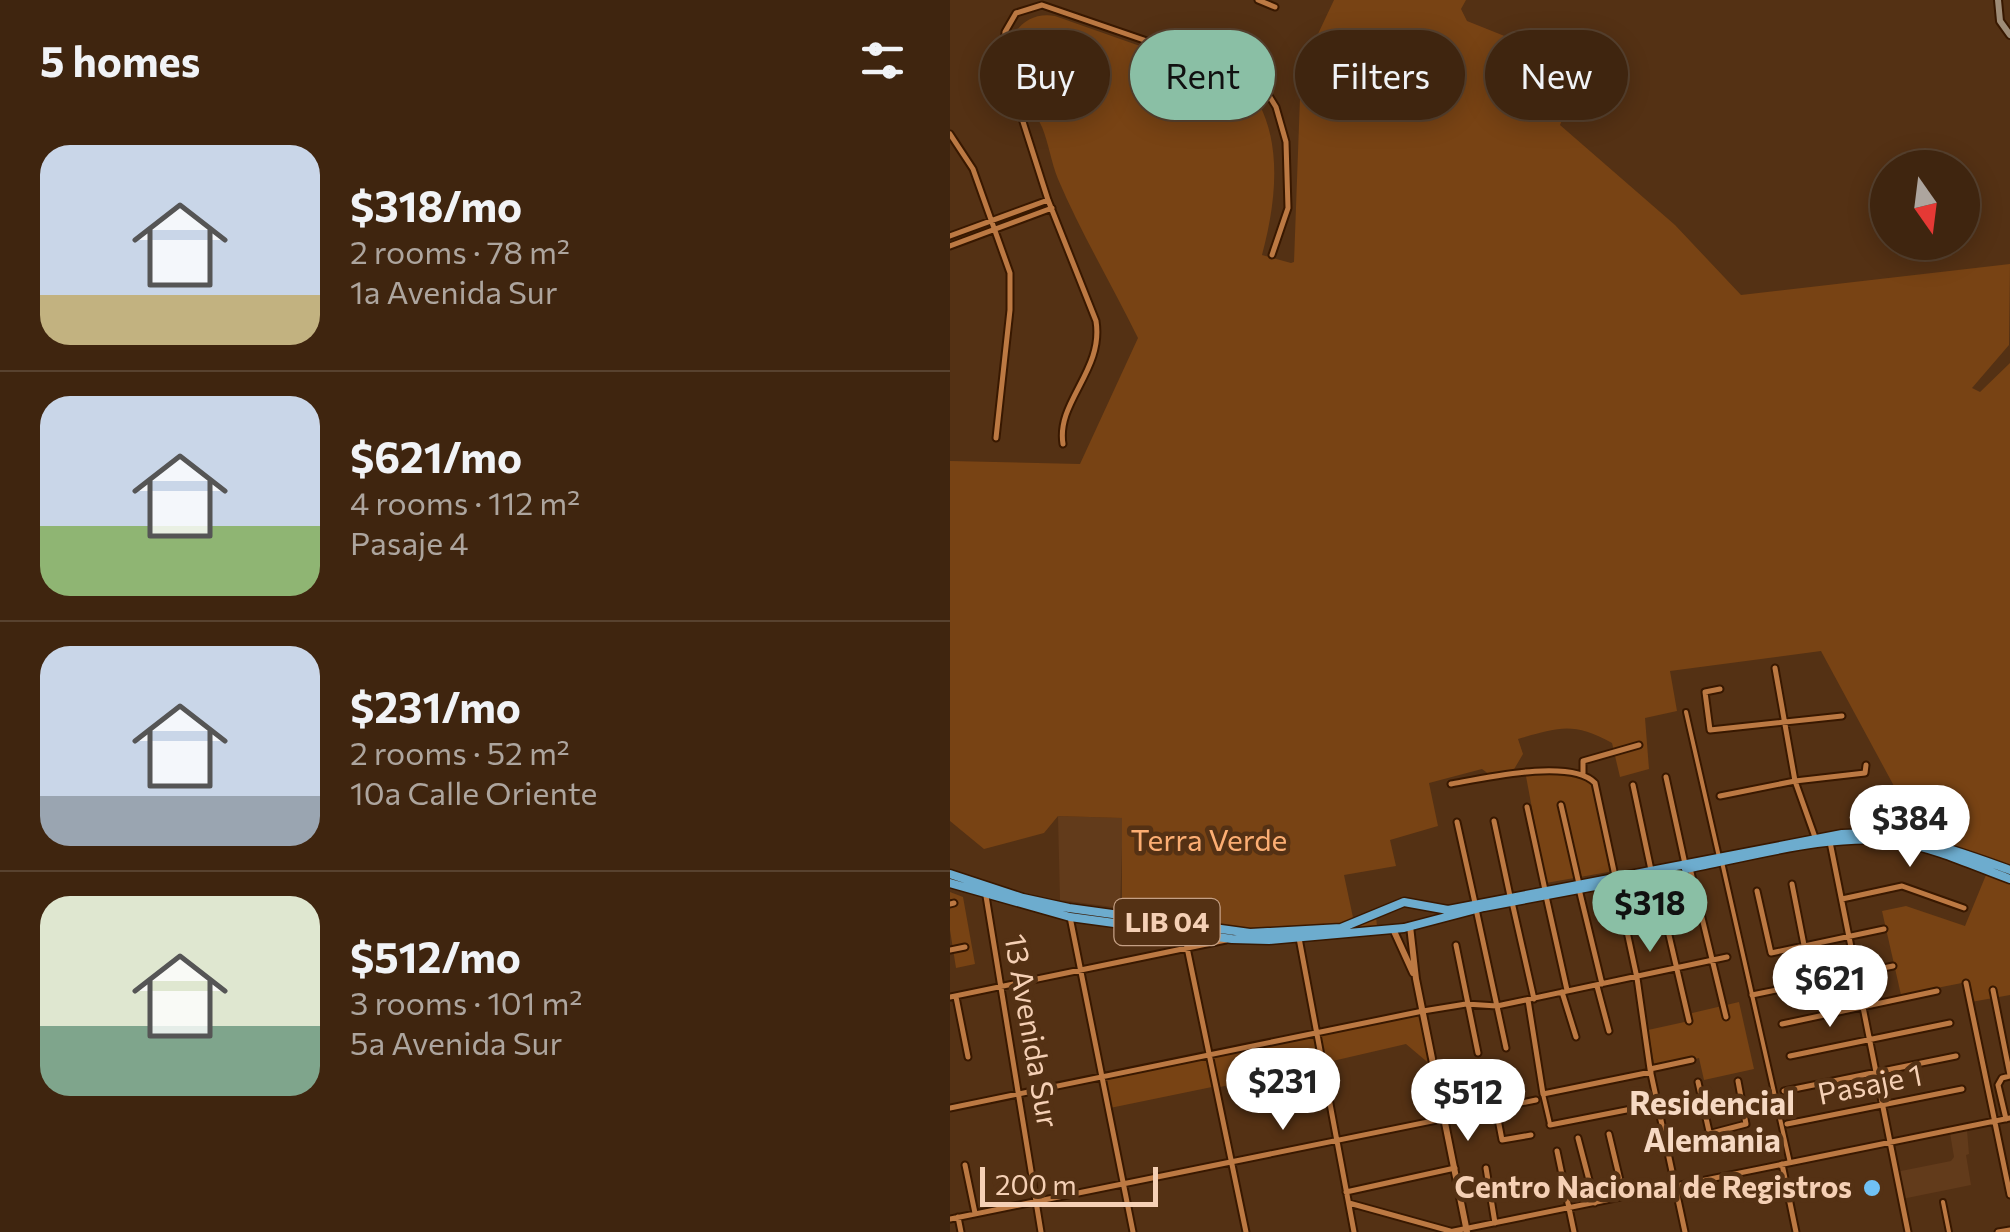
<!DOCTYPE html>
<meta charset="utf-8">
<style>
body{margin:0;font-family:Commissioner,sans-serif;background:#4a311d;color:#f1f3f6;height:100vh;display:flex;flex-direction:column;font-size:38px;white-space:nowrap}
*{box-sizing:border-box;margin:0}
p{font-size:32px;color:#ada59e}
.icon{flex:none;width:55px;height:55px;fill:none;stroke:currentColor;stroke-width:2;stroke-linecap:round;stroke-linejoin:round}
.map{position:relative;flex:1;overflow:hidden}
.sheet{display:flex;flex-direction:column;background:#3f250f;width:950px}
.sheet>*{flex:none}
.banner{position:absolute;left:30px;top:30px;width:880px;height:90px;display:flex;gap:20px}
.needle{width:65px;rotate:166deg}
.tools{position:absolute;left:920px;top:150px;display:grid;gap:20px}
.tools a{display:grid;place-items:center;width:110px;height:110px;border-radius:50%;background:#3f250f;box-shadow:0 5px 25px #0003,0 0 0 2px #58422f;font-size:50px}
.scale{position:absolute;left:30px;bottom:25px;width:178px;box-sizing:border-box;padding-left:10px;border:5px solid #f5d0b5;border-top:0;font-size:28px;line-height:35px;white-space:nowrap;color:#f5d0b5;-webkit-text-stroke:8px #543114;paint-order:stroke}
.price{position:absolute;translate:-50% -85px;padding:0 22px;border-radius:35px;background:#fff;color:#222;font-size:32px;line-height:65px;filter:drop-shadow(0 2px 5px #0008)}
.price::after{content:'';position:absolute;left:50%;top:60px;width:30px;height:22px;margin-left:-15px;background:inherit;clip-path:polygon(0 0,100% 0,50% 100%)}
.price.selected{background:#8abfa5;color:#111}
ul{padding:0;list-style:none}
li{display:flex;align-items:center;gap:30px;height:250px;padding:0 40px}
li+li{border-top:2px solid #58422f}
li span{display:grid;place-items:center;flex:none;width:280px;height:200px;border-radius:30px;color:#555}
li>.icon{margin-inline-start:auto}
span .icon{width:120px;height:120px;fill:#fffc;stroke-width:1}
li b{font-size:42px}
h2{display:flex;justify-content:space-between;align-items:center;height:120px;padding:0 40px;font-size:42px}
.chip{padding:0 35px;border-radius:45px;background:#3f250f;box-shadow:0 5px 25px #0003,0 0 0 2px #58422f;font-size:35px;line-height:90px}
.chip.selected{background:#8abfa5;color:#111}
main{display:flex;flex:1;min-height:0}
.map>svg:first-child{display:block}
.built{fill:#623b1b}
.green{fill:#784314}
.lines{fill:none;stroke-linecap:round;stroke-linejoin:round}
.pedestrian-casing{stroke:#381800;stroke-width:8}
.minor-casing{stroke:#381800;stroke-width:9}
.tertiary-casing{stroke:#381800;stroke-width:10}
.secondary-casing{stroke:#381800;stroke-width:10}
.trunk-casing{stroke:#381800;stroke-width:11}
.pedestrian{stroke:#bc7943;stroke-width:4}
.minor{stroke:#bc7943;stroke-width:5}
.tertiary{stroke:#bc7943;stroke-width:6}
.secondary{stroke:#9e8c77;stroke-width:6}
.trunk{stroke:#6dacce;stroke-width:8}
.poi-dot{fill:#70c1f4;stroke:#543114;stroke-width:4}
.labels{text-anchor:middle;stroke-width:9;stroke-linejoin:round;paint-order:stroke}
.shield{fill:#543114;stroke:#c5a085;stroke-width:2.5}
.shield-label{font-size:28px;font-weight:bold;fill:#f5d0b5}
.park-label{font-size:30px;fill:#fcae73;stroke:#543114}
.street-label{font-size:30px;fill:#f5d0b5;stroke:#543114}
.poi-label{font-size:30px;font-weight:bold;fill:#f5d0b5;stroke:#543114;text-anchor:end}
.neighbourhood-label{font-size:32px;font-weight:bold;fill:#f6d9c3;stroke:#543114}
</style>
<main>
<section class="sheet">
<h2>5 homes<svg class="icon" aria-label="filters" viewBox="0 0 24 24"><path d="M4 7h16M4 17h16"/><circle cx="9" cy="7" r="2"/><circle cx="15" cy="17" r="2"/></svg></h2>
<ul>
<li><span style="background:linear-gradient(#c9d6e8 75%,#c2b280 0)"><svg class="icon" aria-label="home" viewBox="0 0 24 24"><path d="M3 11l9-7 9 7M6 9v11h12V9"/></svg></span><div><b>$318/mo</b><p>2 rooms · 78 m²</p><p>1a Avenida Sur</p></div></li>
<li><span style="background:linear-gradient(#c9d6e8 65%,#8fb573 0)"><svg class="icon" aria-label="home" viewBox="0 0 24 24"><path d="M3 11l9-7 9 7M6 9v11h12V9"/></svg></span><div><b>$621/mo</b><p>4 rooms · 112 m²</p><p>Pasaje 4</p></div></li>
<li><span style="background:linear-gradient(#c9d6e8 75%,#9aa5b1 0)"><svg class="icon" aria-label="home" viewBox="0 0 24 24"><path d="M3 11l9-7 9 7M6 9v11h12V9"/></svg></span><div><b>$231/mo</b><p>2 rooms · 52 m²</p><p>10a Calle Oriente</p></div></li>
<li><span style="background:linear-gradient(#dfe7d0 65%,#7fa58c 0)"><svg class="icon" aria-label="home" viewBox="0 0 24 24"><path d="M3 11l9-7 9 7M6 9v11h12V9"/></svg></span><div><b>$512/mo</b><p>3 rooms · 101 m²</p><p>5a Avenida Sur</p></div></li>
</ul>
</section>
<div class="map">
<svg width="1060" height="1232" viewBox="0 0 1060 1232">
<rect width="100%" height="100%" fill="#543114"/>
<path class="built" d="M108 816 173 818 170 908 110 900Z
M1017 1130 1019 1154 1016 1155 1021 1185 952 1199 946 1172 1001 1161 1004 1157 1000 1133Z"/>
<path class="green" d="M384 0H516L511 9 517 21 567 41 573 61 594 74 601 72 624 92 610 125 725 225 791 295 1060 264 1059 345 1022 388 1030 392 1060 363V869L971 836 871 651 720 671 727 711 695 718 699 769 670 777 662 743C623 722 610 727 568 739L573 754 563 771 540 775 532 769 479 783 488 826 440 840 446 866 394 875 405 927 426 917 427 926C341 938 257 924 172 912V818L108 816 94 833 34 849 0 821V461L130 464 188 338C162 285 131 233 108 179 101 162 99 144 92 127 82 105 59 73 61 48 63 24 84 12 105 16L295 83C335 130 327 199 312 255L341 263 344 262 351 70Z
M575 771 630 775 646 785 664 871 596 883Z
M1036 875 1060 883V995L1021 1002 1017 982 951 995 932 911 956 906 1015 926Z
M0 892 13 897 25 964 6 968 0 930Z
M789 1002 804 1069 754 1080 749 1058 705 1069 698 1030 739 1021 738 1014Z
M471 1014 482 1066 456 1044 374 1063 368 1035Z
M364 1036 369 1066 270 1087 263 1055Z
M256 1058 262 1087 160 1108 154 1077Z"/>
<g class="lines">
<g class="pedestrian-casing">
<path id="pedestrian" d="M736 712 769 857
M772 862 840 1163
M593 1094 600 1124
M993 1202 999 1232"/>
</g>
<g class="minor-casing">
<path id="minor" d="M308 0 325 7
M0 134 23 169 60 273V310L46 438
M0 236 98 200
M0 246 102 208
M113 444C106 402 154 370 146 321L98 200 53 59 55 32 66 13 92 5 293 74 318 94 326 107 336 142 338 208 322 255
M825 668 845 781 866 840
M770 689 755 692 760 730 892 716
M633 775V761L689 745
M716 777 735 864
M501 784C534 778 621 758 645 783L687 978 700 1069 735 1232
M683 785 701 870
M770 796 845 781 915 773 916 765
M611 805 629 884
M577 807 595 890
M544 821 560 896
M507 822 525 903
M880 842 958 1232
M740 868 776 1017
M705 875 739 1021
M842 884 854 945
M629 889 652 984
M807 891 821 953 934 929
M36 896 91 1232
M596 896 617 990
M892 899 952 886 1014 908
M562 902 584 999
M0 904 4 903
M526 909 556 1048
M120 917 183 1232
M234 933 296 1232
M349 938 404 1232
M506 945 528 1053
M0 950 15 947
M1016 983 1060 1195
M647 986 659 1031
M1043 990 1060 1075
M612 992 626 1037
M802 995 943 966
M0 997 276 940
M6 997 18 1057
M578 1000 593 1094 701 1072
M832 1024 987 991
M840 1056 1000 1023
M532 1068 542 1109
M700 1069 742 1060
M748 1082 760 1136
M834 1091 1006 1056
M0 1108 473 1011 516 1004 547 1006 777 957
M546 1109 552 1140 581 1135
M1056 1119 1048 1085 1052 1078 1060 1076
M837 1124 1012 1089
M600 1125 707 1104
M659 1134 674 1197
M628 1138 645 1203
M716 1145 796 1124 788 1081
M607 1151 624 1232
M832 1164 846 1232
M15 1165 25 1213
M536 1168 545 1223
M396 1192 505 1168
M399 1203 500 1231
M8 1217 11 1232
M0 1219 586 1100
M499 1232 1060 1118
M1048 1232 1060 1230"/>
</g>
<g class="tertiary-casing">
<path id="tertiary" d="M460 926 466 979 517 1232
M443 929 463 973"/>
</g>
<g class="secondary-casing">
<path id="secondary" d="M1048 0 1050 21 1060 35"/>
</g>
<g class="trunk-casing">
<path id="trunk" d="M736 869C799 857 887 831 950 842 988 849 1024 866 1060 879
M0 874 73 898 119 908 300 933 391 928 454 902 498 910 892 834C953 830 1004 850 1060 870
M0 883 120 917 282 939 319 940 454 928 534 907 693 877"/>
</g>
<use href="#pedestrian" class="pedestrian"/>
<use href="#minor" class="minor"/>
<use href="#tertiary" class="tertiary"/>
<use href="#secondary" class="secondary"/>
<use href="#trunk" class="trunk"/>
</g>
<circle class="poi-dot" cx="922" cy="1188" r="10"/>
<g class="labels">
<rect class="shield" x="164.5" y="899" width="105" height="46" rx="8"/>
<g class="shield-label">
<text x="217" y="932">LIB 04</text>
</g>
<g class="park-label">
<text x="259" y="851">Terra Verde</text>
</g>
<g class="street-label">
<text transform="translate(81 1031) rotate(80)" y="10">13 Avenida Sur</text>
<text transform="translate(920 1085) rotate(-11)" y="10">Pasaje 1</text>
</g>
<g class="poi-label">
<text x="902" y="1198">Centro Nacional de Registros</text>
</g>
<g class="neighbourhood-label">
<text x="762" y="1115">Residencial<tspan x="762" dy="37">Alemania</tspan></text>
</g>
</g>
</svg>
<div class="tools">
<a><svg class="needle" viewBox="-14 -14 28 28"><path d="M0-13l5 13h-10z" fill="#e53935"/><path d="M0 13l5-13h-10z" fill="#ada59e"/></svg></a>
</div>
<div class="scale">200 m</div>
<b class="price" style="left:960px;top:870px">$384</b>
<b class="price selected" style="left:700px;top:955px">$318</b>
<b class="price" style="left:880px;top:1030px">$621</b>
<b class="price" style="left:333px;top:1133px">$231</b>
<b class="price" style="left:518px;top:1144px">$512</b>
<div class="banner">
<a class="chip">Buy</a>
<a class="chip selected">Rent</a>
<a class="chip">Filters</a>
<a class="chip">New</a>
</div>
</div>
</main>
